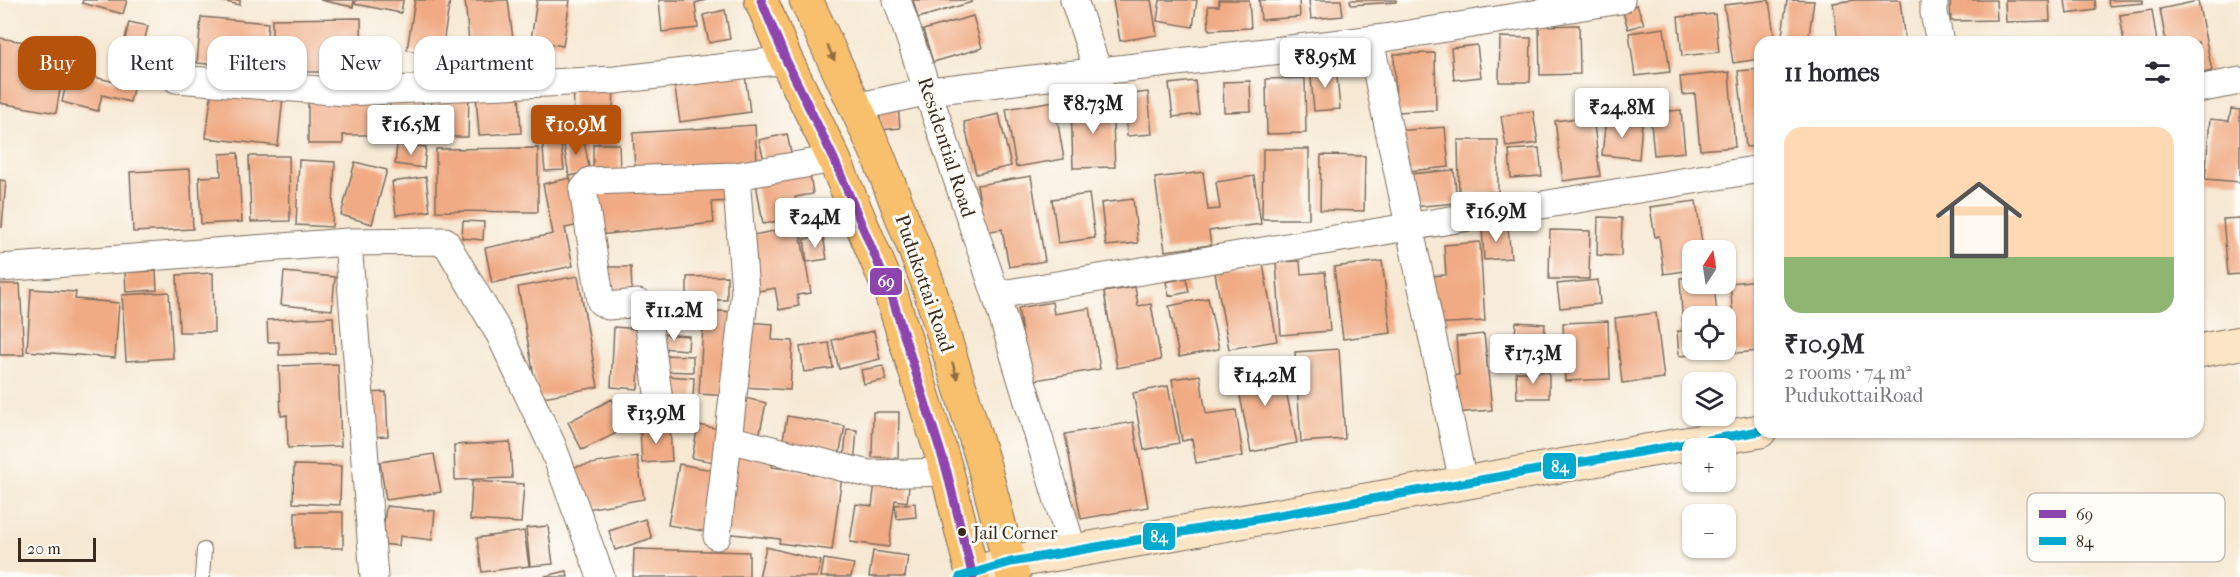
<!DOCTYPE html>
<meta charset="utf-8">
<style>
body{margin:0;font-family:"IM FELL French Canon",serif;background:#f2f2f3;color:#2b2b33;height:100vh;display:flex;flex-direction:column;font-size:22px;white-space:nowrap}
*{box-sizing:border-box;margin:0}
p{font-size:20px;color:#7c7c81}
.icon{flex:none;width:33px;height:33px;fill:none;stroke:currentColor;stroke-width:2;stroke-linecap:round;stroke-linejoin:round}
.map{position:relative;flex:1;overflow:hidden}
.drawer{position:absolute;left:1754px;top:36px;width:450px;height:402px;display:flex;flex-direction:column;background:#fff;border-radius:18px;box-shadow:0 2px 4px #0004}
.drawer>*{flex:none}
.top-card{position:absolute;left:18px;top:36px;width:570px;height:54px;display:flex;gap:12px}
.needle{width:39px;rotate:12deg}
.tools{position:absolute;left:1682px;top:240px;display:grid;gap:12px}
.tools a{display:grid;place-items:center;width:54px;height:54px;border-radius:12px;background:#fff;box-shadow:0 2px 4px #0004;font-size:30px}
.scale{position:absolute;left:18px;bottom:15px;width:78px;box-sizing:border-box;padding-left:6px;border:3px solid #3b2a1e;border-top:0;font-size:16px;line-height:21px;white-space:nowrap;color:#3b2a1e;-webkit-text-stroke:4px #fdfcf7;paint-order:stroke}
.price{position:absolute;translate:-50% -51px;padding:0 14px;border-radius:6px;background:#fff;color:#222;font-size:20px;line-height:39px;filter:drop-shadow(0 2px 3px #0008)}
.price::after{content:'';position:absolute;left:50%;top:36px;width:18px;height:14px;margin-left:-9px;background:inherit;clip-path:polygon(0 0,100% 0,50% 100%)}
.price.selected{background:#b45309;color:#fff}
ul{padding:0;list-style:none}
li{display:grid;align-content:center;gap:12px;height:318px;padding:0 30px}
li+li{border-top:2px solid #e1e1e2}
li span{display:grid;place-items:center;height:186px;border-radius:18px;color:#555}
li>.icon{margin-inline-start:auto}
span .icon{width:108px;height:108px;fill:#fffc;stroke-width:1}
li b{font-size:26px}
h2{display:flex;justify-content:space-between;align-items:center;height:72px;padding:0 30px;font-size:26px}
.tag{padding:0 21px;border-radius:18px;background:#fff;box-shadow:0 2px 4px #0004;font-size:21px;line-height:54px}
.tag.selected{background:#b45309;color:#fff}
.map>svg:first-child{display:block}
.building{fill:#f0ab84}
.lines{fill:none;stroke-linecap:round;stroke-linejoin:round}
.service-casing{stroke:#7c6c5d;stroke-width:16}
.minor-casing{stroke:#7c6c5d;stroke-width:29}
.secondary-casing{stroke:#7c6c5d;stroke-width:35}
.trunk-casing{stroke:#7c6c5d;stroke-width:35}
.service{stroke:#fff;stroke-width:14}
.minor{stroke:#fff;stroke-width:27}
.secondary{stroke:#fce5c4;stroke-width:33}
.trunk{stroke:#f8bf6c;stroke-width:33}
.bus-1-casing{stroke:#fdfcf7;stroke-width:14}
.bus-2-casing{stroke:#fdfcf7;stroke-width:14}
.bus-1{stroke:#8e44ad;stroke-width:9}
.bus-2{stroke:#00a9ce;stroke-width:9}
.oneway{fill:#906d41}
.bus-dot{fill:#3b2a1e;stroke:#fdfcf7;stroke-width:2}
.labels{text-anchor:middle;stroke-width:6;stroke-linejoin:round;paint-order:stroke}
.bus-label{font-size:18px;fill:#3b2a1e;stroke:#fdfcf7;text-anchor:start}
.street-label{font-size:20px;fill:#3b2a1e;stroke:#fdfcf7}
.key{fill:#fdfcf7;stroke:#c3bdb6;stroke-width:1.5}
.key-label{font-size:16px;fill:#3b2a1e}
.line-badge{stroke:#fdfcf7;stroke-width:2}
.badge-label{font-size:16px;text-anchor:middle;font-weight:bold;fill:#fff}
</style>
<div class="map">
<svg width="2240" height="577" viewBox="0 0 2240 577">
<rect width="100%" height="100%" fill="#fdfcf7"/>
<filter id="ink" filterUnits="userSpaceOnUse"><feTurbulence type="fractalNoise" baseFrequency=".0167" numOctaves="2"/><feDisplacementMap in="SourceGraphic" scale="12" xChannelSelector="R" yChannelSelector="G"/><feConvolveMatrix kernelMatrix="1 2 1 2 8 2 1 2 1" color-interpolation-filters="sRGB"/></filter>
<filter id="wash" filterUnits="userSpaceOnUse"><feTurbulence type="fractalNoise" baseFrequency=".008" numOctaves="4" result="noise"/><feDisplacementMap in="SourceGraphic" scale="24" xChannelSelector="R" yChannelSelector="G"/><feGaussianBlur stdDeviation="1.35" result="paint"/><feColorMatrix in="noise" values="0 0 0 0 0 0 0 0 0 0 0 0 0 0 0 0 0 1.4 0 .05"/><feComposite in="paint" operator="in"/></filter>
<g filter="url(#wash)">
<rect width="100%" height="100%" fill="#f6e8d3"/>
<g id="blocks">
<path class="building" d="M83 0H127L123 14 82 3Z
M217 0H240V5Z
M320 0H354L353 7Z
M356 0H403L401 13 355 4Z
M415 0H450L441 56 407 50Z
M465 0H508L514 47 498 49 497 40 469 42Z
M537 0H570L563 46 531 40Z
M659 0H706L695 3 698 28 662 32Z
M913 0H971L972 2 918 18Z
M1113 0H1151L1157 35 1120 41Z
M1160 0H1197L1193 27 1157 21Z
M1219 0H1249L1251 28 1209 30 1208 6H1219Z
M1259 0H1299L1300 17 1261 20Z
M1309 0H1341L1343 16 1311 19Z
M1350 0H1396V2L1351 5Z
M1769 0 1775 42H1760V59L1733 63 1724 5Z
M1787 0 1814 1 1808 42H1781Z
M1855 0H1900L1905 42H1838L1833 3Z
M1950 0H1996L1997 20 1951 21Z
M2005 0H2049L2050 21 2006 22Z
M2065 0H2095L2096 10 2067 14Z
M2108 0H2143V3L2109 6Z
M2198 1 2212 71 2198 74V42H2166L2160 9Z
M1637 5 1644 24 1628 29 1622 9Z
M725 10 730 39 709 43 703 15Z
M2152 10 2157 42H2124L2120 15Z
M1715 14 1719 52 1682 56 1678 17Z
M973 16 982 48 933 62 923 30Z
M201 17 268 23 264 69 197 63Z
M361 18 362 72H272V19Z
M129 22 148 26 130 102 102 95 98 111 62 102 69 71 115 82Z
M1579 25 1580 74 1540 75 1539 26Z
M1664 28 1670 72 1635 76 1629 33Z
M1500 37 1531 38 1530 82H1499Z
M0 38 67 49 56 113 0 103Z
M1477 45 1481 77 1454 80 1451 48Z
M1435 53 1436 110 1396 112 1394 54Z
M1336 66 1340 109 1314 111 1310 68Z
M1760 69V146L1746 147 1738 71Z
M1729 72 1735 147 1700 150 1695 94 1682 95 1680 77Z
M673 75H745L750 112 680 122Z
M1305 78 1306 133 1267 134 1266 79Z
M1195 81 1199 114 1173 117 1169 84Z
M1250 81 1251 111 1224 112 1223 82Z
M574 85 614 87 612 133 573 131Z
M212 88 283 96 278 146 206 138Z
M1148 92 1152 134 1127 136 1124 95Z
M432 93H469L468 137H431Z
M519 93 521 133 479 135 476 95Z
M381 96V135H343V144H308V99Z
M390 96 423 97 422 139 389 138Z
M1054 101 1064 159 1016 167 1006 109Z
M1112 102 1115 167 1073 168 1071 103Z
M898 105 900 128 881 130 879 107Z
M2231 109 2240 110V182L2205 179 2210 119 2229 121Z
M1681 110 1685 152 1654 155 1650 113Z
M1533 111 1538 143 1506 147 1501 116Z
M999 114 1011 166 976 174 964 122Z
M1593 116 1600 176 1563 181 1555 121Z
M1606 119 1642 123 1639 159 1602 155Z
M755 125 757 162 635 168 633 133Z
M1445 127 1449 167 1400 172 1396 131Z
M787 134 793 162 766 168 759 140Z
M583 135 590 172 569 176 563 139Z
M560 136 564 170 545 171 542 138Z
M1458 140H1498V192H1459Z
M593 144H619L620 171 593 172Z
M397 145 426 147 424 168 395 164Z
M538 148V212L436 211V149Z
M1539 148 1542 176 1511 178 1509 150Z
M1263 149H1309V219H1262Z
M238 153 242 222 201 224 199 177 221 176 220 154Z
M1321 155 1365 156 1364 211 1320 210Z
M249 156H289L290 221 251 222Z
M299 160 335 162 332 227 296 225Z
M355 162 387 170 372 224 341 215Z
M809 167 813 194 795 197 798 211 793 212 794 218 763 224 755 177Z
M190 169 193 229 133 232 130 172Z
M1454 170 1457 203 1412 207 1409 174Z
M1203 172 1208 210 1220 209 1216 182 1254 176 1261 224 1209 231 1211 245 1165 251 1155 178Z
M1031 176 1045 261 1009 267 1002 229 985 232 977 185Z
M426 177 430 211 396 215 392 182Z
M570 178 580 225 565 228 573 266 492 283 485 248 553 234 543 184Z
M0 180 6 181 2 227H0Z
M731 182 732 201 712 202 714 223 598 235 594 194Z
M1089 194 1095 238 1058 243 1052 199Z
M1133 199 1138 243 1106 246 1101 203Z
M1696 201 1703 250H1692V270L1664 274 1659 236 1655 237 1650 207Z
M1598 217 1622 218 1621 256 1597 255Z
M2240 218V274L2228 275 2223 219Z
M463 221 484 222 483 240 462 238Z
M799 226 811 293 797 295 799 306 779 310 775 288 753 292 743 237Z
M1508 227 1511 258 1484 260 1482 228Z
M1550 230 1590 231 1589 279H1549Z
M823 236 827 259 807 262 804 239Z
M1480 242 1485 321 1433 324 1429 276 1446 275 1444 245Z
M1300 261 1301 274 1325 272 1330 331 1281 335 1276 262Z
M1382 261 1391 333 1343 339 1334 267Z
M1263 264 1277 341 1229 349 1215 273Z
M606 267H631L632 294 606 295Z
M156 271 157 290 126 292 125 272Z
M284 272 335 277 332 310 281 305Z
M213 273 214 332H179L177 275Z
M578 276 598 387 538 398 518 287Z
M727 276V300H687V277Z
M1692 277V284H1714L1717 316H1692V350H1719V353L1679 356 1677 331H1683L1680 278Z
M1186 278 1189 292 1169 296 1166 282Z
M1598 280 1600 304 1560 308 1557 284Z
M1760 280V351L1736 353 1730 283Z
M0 284H20L24 355H0Z
M1135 287 1138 306 1151 304 1161 360 1117 368 1104 292Z
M31 289 76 292 75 299 119 303 115 358 27 351Z
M169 292 173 358 126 361 122 295Z
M1208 298 1219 349 1179 357 1169 306Z
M1052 302 1054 314 1090 308 1100 369 1030 381 1018 308Z
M689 305V326L661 327 660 306Z
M704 310 736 312 728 396 699 394Z
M1656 313 1664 378 1622 383 1615 318Z
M333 317 335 353 279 355V342H268L267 320Z
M1608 321 1610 379 1565 381 1563 323Z
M745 322 773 324 772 340 793 341 790 390 742 387Z
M1516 322 1545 324 1542 368 1513 367Z
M614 327 640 329 638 389 611 387Z
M874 331 880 359 839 369 832 340Z
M661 334 689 336 688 350 660 348Z
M1484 334 1492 410 1453 413 1449 375H1459L1456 337Z
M829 343 833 368 804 372 800 347Z
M1339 349 1345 439 1301 442 1295 352Z
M659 355 693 356V372L659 371Z
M1262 360 1265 375 1282 372 1297 443 1251 452 1234 365Z
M338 364 341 446 288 448 287 415 281 416 279 366Z
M883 366 886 380 864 384 861 370Z
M1516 372H1549V398H1517Z
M1200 375 1206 414 1236 410 1243 456 1196 463 1192 439 1182 441 1172 379Z
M667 376 694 378 693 398 666 395Z
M1168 386 1179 443 1144 450 1133 393Z
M386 392 388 436 367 437 365 393Z
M647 396 650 416 628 418 625 398Z
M741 397 766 403 759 437 733 432Z
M612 399 627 428 582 450 568 422Z
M873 412H899L898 458 872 457Z
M787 416 845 426 839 456 782 445Z
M1133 422 1148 507 1081 519 1065 434Z
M698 425 726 430 719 463 692 458Z
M670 428 672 461 642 463 640 430Z
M847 429 857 430 854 464 843 463Z
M510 442 512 478 455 480 454 445Z
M734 451 773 457 772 467 842 476 832 550 779 543 780 539 723 533Z
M434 454 441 492 386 500 380 462Z
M637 456 644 499 581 510 574 467Z
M679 464 718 471 708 532 668 525Z
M294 465 341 466 340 505 293 503Z
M876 474 910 479 907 502 895 500 889 547 850 542 856 504 872 506Z
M472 481 524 484 521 523 470 520Z
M915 503 916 517 897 519 895 505Z
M386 506 435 511 432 540 400 536 399 546 382 544Z
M295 512H343V548H295Z
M645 519 652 538 615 550 609 531Z
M548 526 553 564 530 566 526 528Z
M524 531 529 566 482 572 477 538Z
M766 547 821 561 817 577H759Z
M634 549 749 552V577H633Z
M873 551 908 556 905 577H869Z
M824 559 854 564 851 577H821Z
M567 571 568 577H545V576Z"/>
</g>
</g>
<g filter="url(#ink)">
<use href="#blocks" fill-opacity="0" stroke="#7c6c5d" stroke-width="1.5"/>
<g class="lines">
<g class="service-casing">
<path id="service" d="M202 577 204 550"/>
</g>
<g class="minor-casing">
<path id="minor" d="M897 0 996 295 1073 551
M1074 0 1098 71
M1934 0V13L1940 42
M1370 40 1463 482
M176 79 346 92 615 80 786 60
M2198 89 2240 81
M856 107 929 91 1384 38 1621 0
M348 242 445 241 500 335 552 445 601 577
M0 268 348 242 374 577
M996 295 1760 169
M661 415 647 313 638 303 608 306 601 302 583 190 590 181 736 176 834 159
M728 439 869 474 947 472
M717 536 745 291 736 176"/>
</g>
<g class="secondary-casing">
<path id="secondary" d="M2198 351 2240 343
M972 574 1011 562 1760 431"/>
</g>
<g class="trunk-casing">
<path id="trunk" d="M761 0 786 60 834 159 891 294 947 472 973 577
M806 0 877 153 927 281 983 462 1013 577"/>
</g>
<use href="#service" class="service"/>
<use href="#minor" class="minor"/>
<use href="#secondary" class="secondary"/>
<use href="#trunk" class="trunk"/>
<g class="bus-1-casing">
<path id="bus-1" d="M761 0 786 60 834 159 891 294 947 472 973 577"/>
</g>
<g class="bus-2-casing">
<path id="bus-2" d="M960 577 1011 562 1760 431"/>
</g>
<use href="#bus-1" class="bus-1"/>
<use href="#bus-2" class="bus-2"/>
</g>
<defs><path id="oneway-solid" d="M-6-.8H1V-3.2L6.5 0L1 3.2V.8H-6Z" transform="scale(1.5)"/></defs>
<g class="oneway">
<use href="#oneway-solid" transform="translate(831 53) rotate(65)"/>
<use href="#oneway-solid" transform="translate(955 371) rotate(73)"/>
</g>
</g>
<circle class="bus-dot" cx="962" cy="532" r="5"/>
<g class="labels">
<g class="bus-label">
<text x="973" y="539">Jail Corner</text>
</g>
<g class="street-label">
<text transform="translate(947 147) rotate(72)" y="7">Residential Road</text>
<text transform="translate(925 283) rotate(71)" y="7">Pudukottai Road</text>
</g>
</g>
<rect x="2027" y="493" width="198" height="69" rx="9" class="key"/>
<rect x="2039" y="510" width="27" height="8" fill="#8e44ad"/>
<rect x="2039" y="537" width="27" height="8" fill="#00a9ce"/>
<g class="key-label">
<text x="2076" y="520">69</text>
<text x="2076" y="547">84</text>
</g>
<g class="line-badge">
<rect x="869" y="267" width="34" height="29" rx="6" fill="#8e44ad"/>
<rect x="1542" y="452" width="35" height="28" rx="6" fill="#00a9ce"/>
<rect x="1142" y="522" width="34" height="29" rx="6" fill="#00a9ce"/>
</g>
<g class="badge-label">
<text x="886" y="287">69</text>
<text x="1560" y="472">84</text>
<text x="1159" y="542">84</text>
</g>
</svg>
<div class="tools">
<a><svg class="needle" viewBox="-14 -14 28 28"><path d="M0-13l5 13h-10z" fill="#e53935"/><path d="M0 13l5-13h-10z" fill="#7c7c81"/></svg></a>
<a><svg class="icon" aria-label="locate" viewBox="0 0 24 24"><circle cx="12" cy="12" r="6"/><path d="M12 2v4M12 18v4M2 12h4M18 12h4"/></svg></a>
<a><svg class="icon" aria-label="layers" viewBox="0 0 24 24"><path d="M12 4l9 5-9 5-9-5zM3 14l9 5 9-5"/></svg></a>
<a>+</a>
<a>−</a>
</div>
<div class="scale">20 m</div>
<b class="price" style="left:1325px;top:89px">₹8.95M</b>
<b class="price" style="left:1093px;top:135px">₹8.73M</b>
<b class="price" style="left:1622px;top:139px">₹24.8M</b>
<b class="price" style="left:411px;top:156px">₹16.5M</b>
<b class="price selected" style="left:576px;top:156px">₹10.9M</b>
<b class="price" style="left:1496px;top:243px">₹16.9M</b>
<b class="price" style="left:815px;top:249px">₹24M</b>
<b class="price" style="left:674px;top:342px">₹11.2M</b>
<b class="price" style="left:1533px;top:385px">₹17.3M</b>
<b class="price" style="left:1265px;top:407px">₹14.2M</b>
<b class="price" style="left:656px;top:445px">₹13.9M</b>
<div class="top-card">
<a class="tag selected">Buy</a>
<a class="tag">Rent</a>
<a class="tag">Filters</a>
<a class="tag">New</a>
<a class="tag">Apartment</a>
</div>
<section class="drawer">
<h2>11 homes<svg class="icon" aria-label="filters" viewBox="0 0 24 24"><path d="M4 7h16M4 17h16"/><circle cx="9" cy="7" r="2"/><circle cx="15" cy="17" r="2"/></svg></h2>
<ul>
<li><span style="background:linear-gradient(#ffd9b3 70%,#8fb573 0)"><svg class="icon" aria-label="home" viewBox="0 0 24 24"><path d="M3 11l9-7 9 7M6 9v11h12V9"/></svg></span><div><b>₹10.9M</b><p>2 rooms · 74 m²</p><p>PudukottaiRoad</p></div></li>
</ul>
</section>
</div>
